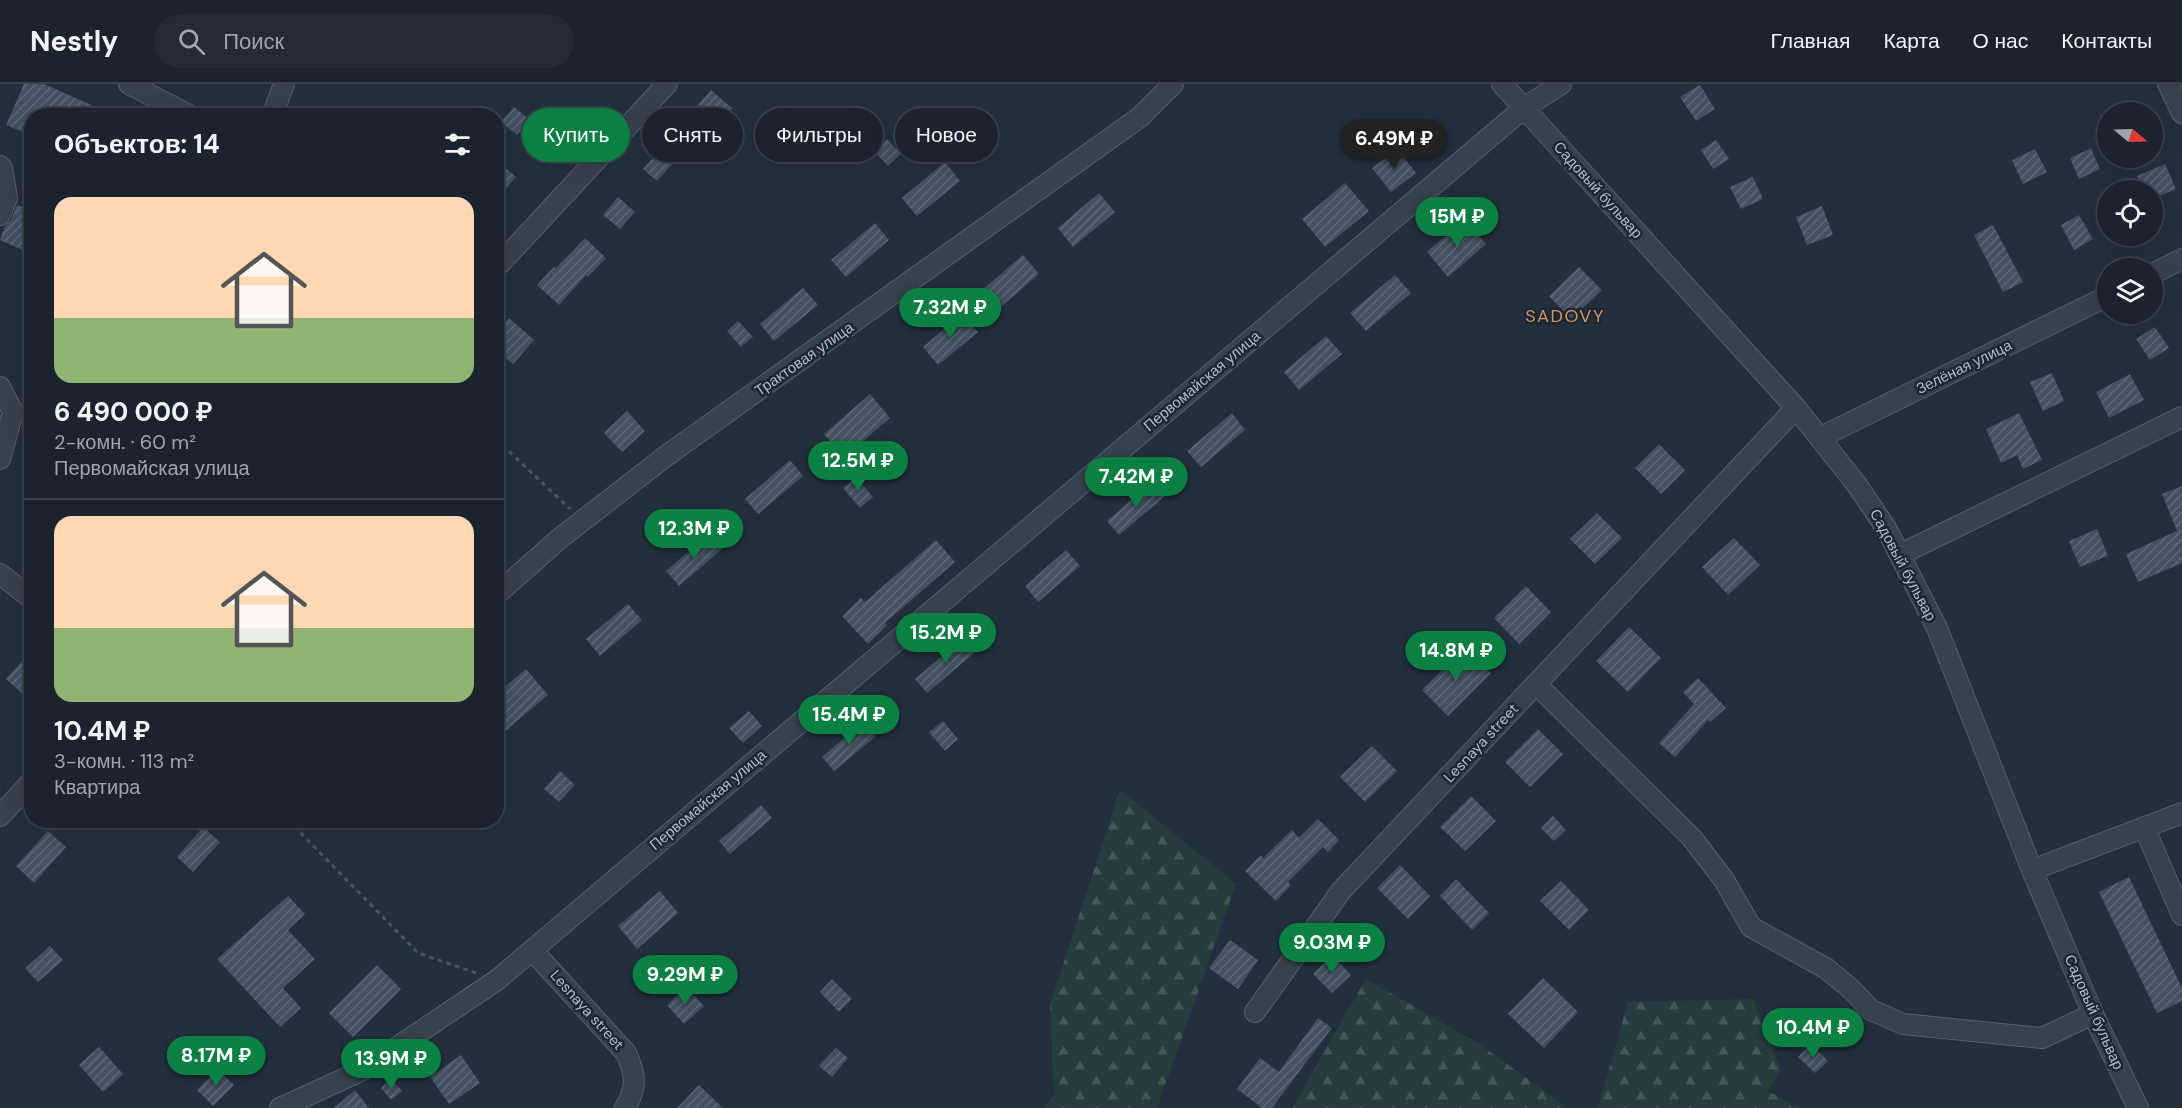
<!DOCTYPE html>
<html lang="ru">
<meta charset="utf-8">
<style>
body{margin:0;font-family:"DM Sans",sans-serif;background:#242b36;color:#f1f3f6;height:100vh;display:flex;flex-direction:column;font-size:22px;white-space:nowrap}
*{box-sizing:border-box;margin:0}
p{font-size:20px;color:#a0a4aa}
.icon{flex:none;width:33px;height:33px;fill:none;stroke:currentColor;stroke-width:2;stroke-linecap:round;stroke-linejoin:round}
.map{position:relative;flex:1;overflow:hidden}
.drawer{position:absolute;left:24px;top:24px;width:480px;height:720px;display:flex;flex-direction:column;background:#1b232e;border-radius:24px;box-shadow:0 6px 24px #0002,0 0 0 2px #39404a}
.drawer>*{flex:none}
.hud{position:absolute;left:522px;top:24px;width:570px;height:54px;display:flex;gap:12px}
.needle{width:39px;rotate:109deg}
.fabs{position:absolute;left:2097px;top:18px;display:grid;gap:12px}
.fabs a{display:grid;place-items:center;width:66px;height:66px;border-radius:50%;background:#1b232e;box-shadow:0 6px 24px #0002,0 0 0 2px #39404a;font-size:30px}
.price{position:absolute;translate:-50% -51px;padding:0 14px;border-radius:21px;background:#0b8043;color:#fff;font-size:20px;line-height:39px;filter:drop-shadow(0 2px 3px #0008)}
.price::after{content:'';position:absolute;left:50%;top:36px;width:18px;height:14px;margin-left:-9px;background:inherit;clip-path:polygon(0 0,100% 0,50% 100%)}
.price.active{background:#222;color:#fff}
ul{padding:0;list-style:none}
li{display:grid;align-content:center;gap:12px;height:318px;padding:0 30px}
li+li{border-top:2px solid #39404a}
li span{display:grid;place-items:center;height:186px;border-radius:18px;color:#555}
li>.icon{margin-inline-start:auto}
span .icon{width:108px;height:108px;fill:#fffc;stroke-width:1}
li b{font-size:26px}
h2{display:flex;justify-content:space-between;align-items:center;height:72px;padding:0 30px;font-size:26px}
.tag{padding:0 21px;border-radius:27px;background:#1b232e;box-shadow:0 6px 24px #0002,0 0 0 2px #39404a;font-size:21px;line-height:54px}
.tag.active{background:#0b8043;color:#fff}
header{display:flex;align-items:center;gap:36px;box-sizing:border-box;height:84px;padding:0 30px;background:#1b232e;border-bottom:2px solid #39404a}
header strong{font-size:28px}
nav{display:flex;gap:33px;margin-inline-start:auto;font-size:21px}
.search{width:420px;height:54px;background:#242b36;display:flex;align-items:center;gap:15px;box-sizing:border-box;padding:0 21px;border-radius:33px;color:#a0a4aa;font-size:22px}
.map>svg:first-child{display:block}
.forest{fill:url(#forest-firs)}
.building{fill:url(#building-hatch)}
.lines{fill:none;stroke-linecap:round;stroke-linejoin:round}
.minor-casing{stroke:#565f6c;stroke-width:22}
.path{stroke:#44595c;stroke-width:3;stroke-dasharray:4.5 4.5;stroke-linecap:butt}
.minor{stroke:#38414e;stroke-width:20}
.labels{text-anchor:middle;stroke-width:5;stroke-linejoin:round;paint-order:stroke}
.street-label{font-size:15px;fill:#b4bcc9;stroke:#1d2633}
.quarter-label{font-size:18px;letter-spacing:1.5px;fill:#d59563;stroke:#1d2633}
</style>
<header>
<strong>Nestly</strong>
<div class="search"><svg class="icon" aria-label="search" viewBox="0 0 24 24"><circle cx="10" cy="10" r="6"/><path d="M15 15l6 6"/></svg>Поиск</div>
<nav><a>Главная</a><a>Карта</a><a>О нас</a><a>Контакты</a></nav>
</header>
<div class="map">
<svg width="2182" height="1024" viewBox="0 0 2182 1024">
<defs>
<pattern id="forest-firs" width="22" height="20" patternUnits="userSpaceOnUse" patternTransform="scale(1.5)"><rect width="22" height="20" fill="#263c3f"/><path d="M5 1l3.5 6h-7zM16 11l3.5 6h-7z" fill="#435659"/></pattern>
<pattern id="building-hatch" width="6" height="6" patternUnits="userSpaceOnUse" patternTransform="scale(1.5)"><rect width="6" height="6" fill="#455162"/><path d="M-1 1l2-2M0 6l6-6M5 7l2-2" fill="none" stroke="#5d6877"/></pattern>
</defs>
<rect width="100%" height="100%" fill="#242f3e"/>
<path class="forest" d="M1120 706 1236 800 1157 1024H1043L1054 1012 1050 921Z
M1366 895 1478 959 1568 1024H1292Z
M1753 915 1781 986 1768 1007 1800 1024H1598L1628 918Z"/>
<path class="building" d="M24 0H44L116 32H32V52L6 41Z
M1700 1 1715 25 1696 37 1680 13Z
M711 6 732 24 719 39 698 21Z
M514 23 530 36 517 51 501 38Z
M887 55 901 70 888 82 874 67Z
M1716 56 1729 75 1713 85 1701 66Z
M2091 64 2100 85 2079 95 2070 74Z
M1397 65 1416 89 1391 108 1372 84Z
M2035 65 2047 88 2023 100 2012 76Z
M659 67 673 79 657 97 643 85Z
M496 76 516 93 496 116Z
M945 78 960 97 917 132 902 114Z
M2165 80 2176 105 2152 115V106H2143L2137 92Z
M1753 93 1763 115 1741 125 1730 103Z
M1345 99 1369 127 1325 163 1302 135Z
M1099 109 1115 128 1073 163 1058 144Z
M618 113 635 128 620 145 603 131Z
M17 121 32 127V170L0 156 5 142 11 136Z
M1822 122 1833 151 1807 161 1796 133Z
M2079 131 2093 155 2074 166 2061 141Z
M1465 135 1486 160 1448 193 1427 168Z
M875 139 889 156 846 193 831 176Z
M1993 141 2023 198 2003 208 1974 151Z
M585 154 606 174 588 193 586 191 559 221 537 201 554 183 556 184Z
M1023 171 1039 190 997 226 981 207Z
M1579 183 1602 206 1571 235 1549 212Z
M1395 191 1411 209 1366 247 1350 229Z
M803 204 818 221 774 257 760 240Z
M962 230 978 248 938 281 923 263Z
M509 234 534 256 513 280 496 266V247Z
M738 237 753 253 741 263 727 247Z
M2155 243 2169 264 2150 276 2136 255Z
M1326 252 1342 270 1299 306 1284 288Z
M2052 289 2064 317 2043 327 2030 298Z
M2130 290 2144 316 2109 334 2096 308Z
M870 310 890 334 844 373 824 350Z
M627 327 645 347 622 368 604 349Z
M1232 329 1245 346 1201 383 1187 367Z
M2019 329 2042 376 2023 385 2017 371 2001 379 1986 345Z
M1659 360 1685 386 1661 410 1635 384Z
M790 376 803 392 758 430 745 415Z
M856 393 873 413 860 424 843 404Z
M1153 397 1165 412 1119 451 1107 437Z
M2182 402V479L2138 498 2126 470 2177 447 2162 410Z
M1597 429 1622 454 1595 480 1570 455Z
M2097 445 2108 472 2080 483 2069 457Z
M709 450 722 465 679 502 666 487Z
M1734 454 1760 481 1728 511 1702 483Z
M936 456 955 478 885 539 887 541 868 560 842 532 861 514 865 518Z
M1066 466 1080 482 1038 518 1025 502Z
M1526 502 1551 528 1519 560 1494 534Z
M628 520 642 536 600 572 586 555Z
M1629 543 1661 574 1628 608 1596 577Z
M966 552 978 566 927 609 915 595Z
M1465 563 1491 589 1448 632 1422 606Z
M32 566V600L23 610 6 595Z
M526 585 548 611 496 655V610Z
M1698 594 1726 624 1710 638 1708 636 1675 673 1659 659 1694 620 1683 608Z
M749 627 762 642 743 659 729 644Z
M864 637 876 652 834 687 822 673Z
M943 637 958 655 945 667 929 648Z
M1538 645 1563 670 1530 703 1505 678Z
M1372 662 1397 687 1365 718 1340 693Z
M560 687 575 701 559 718 544 705Z
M1471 712 1496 737 1465 767 1440 743Z
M761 721 772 734 730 770 719 757Z
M1553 732 1566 746 1554 757 1541 744Z
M1318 735 1339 756 1328 768 1323 763 1288 798 1291 801 1276 817 1245 787 1261 771 1263 774 1292 746 1299 754Z
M203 743 220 758 193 788 177 773Z
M48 747 66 763 34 799 16 782Z
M1400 781 1430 812 1408 835 1377 804Z
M2129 793 2182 904V917L2157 929 2099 808Z
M1456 795 1489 829 1472 846 1440 812Z
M1561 797 1589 826 1569 846 1540 817Z
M660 807 678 829 637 865 618 842Z
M288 812 305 830 288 846 315 875 283 904 301 924 280 943 217 875Z
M1230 856 1258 876 1238 905 1209 884Z
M50 862 63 876 38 898 25 884Z
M1332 871 1351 891 1332 909 1313 890Z
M377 881 401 905 353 953 329 929Z
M1543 894 1578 928 1544 964 1508 930Z
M832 895 852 915 839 928 820 908Z
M686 903 704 922 684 940 667 921Z
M1318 934 1332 944 1272 1024H1262L1237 1005 1260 974 1279 988Z
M1811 960 1828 977 1815 989 1798 973Z
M99 963 123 990 103 1008 79 981Z
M836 964 848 974 832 993 819 982Z
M461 971 480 999 449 1020 430 993Z
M218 985 234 1001 213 1022 197 1006Z
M391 995 402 1007 391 1016 381 1004Z
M699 1001 723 1024H677Z
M355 1006 369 1024H334Z"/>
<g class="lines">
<g class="minor-casing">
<path id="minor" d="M129 0 191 32
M1502 0 1796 324 1857 401 1886 444 1937 544 2032 786 2093 930 2138 1024
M2168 0 2182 29
M272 32 284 0
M0 82 2 84 7 114 0 131
M496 184 667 0
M2152 190 2182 175
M0 303 13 328 0 375
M1821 353 2108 212
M1901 470 2182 333
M0 490 32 515
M496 511 559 455 666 372 1140 33 1173 0
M1536 600 1692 754 1724 796 1751 843 1827 885 1852 906 1871 926 1903 940 2042 954 2093 930
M0 732 32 697
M2144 743 2182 831
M2032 786 2182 729
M532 866 626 969C636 990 637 1004 625 1024
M1255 928 1341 807 1796 324
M280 1024 363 986 497 896 1524 24 1561 0"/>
</g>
<path class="path" d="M496 355 570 425
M288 736 418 869 476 889"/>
<use href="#minor" class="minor"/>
</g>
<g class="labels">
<g class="street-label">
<text transform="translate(1598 106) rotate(48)" y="5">Садовый бульвар</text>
<text transform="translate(804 275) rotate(-35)" y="5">Трактовая улица</text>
<text transform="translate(1964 283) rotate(-26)" y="5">Зелёная улица</text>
<text transform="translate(1202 297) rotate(-40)" y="5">Первомайская улица</text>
<text transform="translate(1903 481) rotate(62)" y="5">Садовый бульвар</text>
<text transform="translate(1481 659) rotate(-47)" y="5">Lesnaya street</text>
<text transform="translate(708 716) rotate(-40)" y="5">Первомайская улица</text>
<text transform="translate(587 926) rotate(48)" y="5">Lesnaya street</text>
<text transform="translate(2094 928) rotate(66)" y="5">Садовый бульвар</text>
</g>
<g class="quarter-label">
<text x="1565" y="238">SADOVY</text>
</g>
</g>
</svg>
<div class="fabs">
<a><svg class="needle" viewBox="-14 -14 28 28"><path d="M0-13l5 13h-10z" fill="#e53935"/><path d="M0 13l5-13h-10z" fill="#a0a4aa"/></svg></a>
<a><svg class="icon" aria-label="locate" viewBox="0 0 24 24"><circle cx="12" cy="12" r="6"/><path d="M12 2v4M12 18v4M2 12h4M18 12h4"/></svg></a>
<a><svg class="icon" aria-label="layers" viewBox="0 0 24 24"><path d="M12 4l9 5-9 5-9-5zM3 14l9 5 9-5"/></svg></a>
</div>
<b class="price active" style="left:1394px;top:86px">6.49M ₽</b>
<b class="price" style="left:1457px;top:164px">15M ₽</b>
<b class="price" style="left:950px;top:255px">7.32M ₽</b>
<b class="price" style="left:858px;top:408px">12.5M ₽</b>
<b class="price" style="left:1136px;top:424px">7.42M ₽</b>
<b class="price" style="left:694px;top:476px">12.3M ₽</b>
<b class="price" style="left:946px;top:580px">15.2M ₽</b>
<b class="price" style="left:1456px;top:598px">14.8M ₽</b>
<b class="price" style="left:849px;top:662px">15.4M ₽</b>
<b class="price" style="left:1332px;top:890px">9.03M ₽</b>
<b class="price" style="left:685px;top:922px">9.29M ₽</b>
<b class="price" style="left:1813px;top:975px">10.4M ₽</b>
<b class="price" style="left:216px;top:1003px">8.17M ₽</b>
<b class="price" style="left:391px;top:1006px">13.9M ₽</b>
<div class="hud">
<a class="tag active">Купить</a>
<a class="tag">Снять</a>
<a class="tag">Фильтры</a>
<a class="tag">Новое</a>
</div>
<section class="drawer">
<h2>Объектов: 14<svg class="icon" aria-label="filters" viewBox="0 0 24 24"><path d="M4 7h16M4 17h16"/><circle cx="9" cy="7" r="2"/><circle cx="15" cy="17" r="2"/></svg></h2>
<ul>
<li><span style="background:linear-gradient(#ffd9b3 65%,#8fb573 0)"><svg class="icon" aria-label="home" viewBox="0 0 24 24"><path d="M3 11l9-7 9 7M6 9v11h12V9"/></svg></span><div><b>6 490 000 ₽</b><p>2-комн. · 60 m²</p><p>Первомайская улица</p></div></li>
<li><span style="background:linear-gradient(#ffd9b3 60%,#8fb573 0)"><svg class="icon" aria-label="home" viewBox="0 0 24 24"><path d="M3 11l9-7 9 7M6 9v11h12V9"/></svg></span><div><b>10.4M ₽</b><p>3-комн. · 113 m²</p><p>Квартира</p></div></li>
</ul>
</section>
</div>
